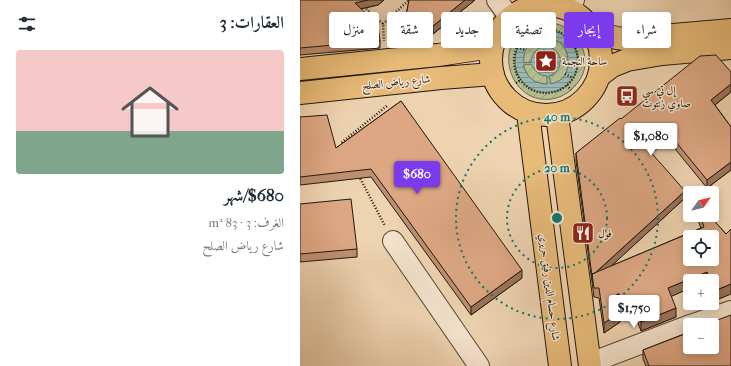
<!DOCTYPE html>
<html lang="ar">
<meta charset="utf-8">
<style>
body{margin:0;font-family:"IM FELL French Canon",Amiri,serif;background:#f6f6f7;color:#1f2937;direction:rtl;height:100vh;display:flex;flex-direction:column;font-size:15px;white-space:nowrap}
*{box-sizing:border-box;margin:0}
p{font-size:13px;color:#747a83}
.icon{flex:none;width:22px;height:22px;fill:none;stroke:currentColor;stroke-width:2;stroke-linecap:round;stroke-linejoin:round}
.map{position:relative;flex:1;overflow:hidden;direction:ltr}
.drawer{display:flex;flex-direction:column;background:#fff;width:300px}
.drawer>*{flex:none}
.hud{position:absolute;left:12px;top:12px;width:359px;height:36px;direction:rtl;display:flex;gap:8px}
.needle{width:26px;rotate:56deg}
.controls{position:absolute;left:383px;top:186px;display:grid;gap:8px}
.controls a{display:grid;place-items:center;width:36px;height:36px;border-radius:4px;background:#fff;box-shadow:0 2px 10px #0003;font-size:20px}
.price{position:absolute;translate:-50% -34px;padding:0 9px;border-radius:4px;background:#fff;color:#222;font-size:13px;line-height:26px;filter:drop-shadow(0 1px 2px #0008)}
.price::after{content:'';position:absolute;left:50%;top:24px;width:12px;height:9px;margin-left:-6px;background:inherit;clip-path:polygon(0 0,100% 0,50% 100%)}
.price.active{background:#7c3aed;color:#fff}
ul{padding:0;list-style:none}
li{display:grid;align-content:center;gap:8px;height:212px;padding:0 16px}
li span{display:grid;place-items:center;height:124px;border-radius:4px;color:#555}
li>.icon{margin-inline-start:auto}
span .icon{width:72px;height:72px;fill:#fffc;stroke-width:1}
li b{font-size:17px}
h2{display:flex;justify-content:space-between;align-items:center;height:48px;padding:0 16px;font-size:17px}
.chip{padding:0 14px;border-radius:4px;background:#fff;box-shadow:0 2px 10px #0003;font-size:14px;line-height:36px}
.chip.active{background:#7c3aed;color:#fff}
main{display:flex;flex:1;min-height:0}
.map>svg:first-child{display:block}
.garden{fill:url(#garden-furrows);stroke:#6a6a4e;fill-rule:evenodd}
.water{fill:url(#water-rules);stroke:#697770;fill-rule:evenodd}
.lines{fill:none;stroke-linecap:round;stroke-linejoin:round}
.shore{stroke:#5d6860;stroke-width:1}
.minor-casing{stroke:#544737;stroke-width:22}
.major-casing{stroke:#20180f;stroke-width:24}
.path{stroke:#20180f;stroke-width:2.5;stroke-dasharray:1 2;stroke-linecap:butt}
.minor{stroke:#f4e2cc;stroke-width:20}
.major{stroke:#e7ba78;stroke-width:22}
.wall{fill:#be9071;stroke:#20180f}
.shaded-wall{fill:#9b755c;stroke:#20180f}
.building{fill:#dda783;stroke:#20180f;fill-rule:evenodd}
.ring{fill:none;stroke:#0f766e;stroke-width:2;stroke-dasharray:2 4}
.labels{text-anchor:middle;stroke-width:3;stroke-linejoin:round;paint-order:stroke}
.poi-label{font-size:11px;fill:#20180f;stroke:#f4e2cc;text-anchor:start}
.street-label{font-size:11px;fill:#20180f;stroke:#f4e2cc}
.centre{fill:#0f766e;stroke:#f4e2cc;stroke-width:2}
.ring-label{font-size:12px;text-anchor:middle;font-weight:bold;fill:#0f766e;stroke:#f4e2cc;stroke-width:3;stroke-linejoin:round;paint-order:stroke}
</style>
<main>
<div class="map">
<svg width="431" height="366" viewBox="0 0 431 366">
<defs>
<pattern id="garden-furrows" width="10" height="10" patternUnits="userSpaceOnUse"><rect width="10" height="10" fill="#b5bd8e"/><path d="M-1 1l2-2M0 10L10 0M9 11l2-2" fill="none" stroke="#9ba279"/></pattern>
<pattern id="water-rules" width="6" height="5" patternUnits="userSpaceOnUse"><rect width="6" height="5" fill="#9ab7b1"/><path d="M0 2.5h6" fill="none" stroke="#7d948e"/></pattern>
</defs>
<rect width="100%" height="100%" fill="#eed3b0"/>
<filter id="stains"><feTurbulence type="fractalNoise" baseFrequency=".005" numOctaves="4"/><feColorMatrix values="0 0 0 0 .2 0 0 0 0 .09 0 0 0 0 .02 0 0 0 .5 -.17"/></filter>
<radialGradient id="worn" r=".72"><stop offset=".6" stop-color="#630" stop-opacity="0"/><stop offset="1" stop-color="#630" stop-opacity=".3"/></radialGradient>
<path class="garden" d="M243 22C250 23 258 23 264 27 283 37 292 63 279 81 272 91 263 97 252 99 212 105 192 49 226 28 231 25 237 24 243 22ZM249 30 261 33 272 44 276 50 278 57 267 85 260 90 252 92 221 80 216 72 215 62 216 53 219 45Z
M242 38 243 46 231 62 223 63C222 48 229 43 242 38Z
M244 38C257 38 265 44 268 57L260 58C257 50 253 47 244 46Z
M268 59C269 72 264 81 251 84L249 76 253 75 260 60Z
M223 64H231L239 74 247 76 248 84C233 84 227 78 223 64Z"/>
<path class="water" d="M243 30C285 29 290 86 251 92 211 98 199 38 243 30ZM242 38 243 46C235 50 232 53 231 62L224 63C222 50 230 41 242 38ZM244 38C257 38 266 44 268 57L260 58C257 50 253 47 244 46ZM268 59C269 72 264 81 251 84L249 76C257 73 260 69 260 60ZM231 64C235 71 238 75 247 76V84C234 84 227 77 223 65Z"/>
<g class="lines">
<path class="shore" d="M244 50 252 52C271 76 227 80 237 55Z"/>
<g class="minor-casing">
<path id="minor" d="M197 0 210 18
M239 5 240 0
M269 10 274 0
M93 241 179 366
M391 325 431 311
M290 363 390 325"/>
</g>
<g class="major-casing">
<path id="major" d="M191 60a55 55 0 1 1 110 0a55 55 0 1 1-110 0Z
M290 27C302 34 313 39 327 39L431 30
M0 69 138 55 192 47
M299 76 312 66 327 60 362 54 431 48
M0 93 141 78 193 74
M228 113 260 366
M257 115 290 366"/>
</g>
<path class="path" d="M64 7 83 24 84 41
M83 24 109 0
M228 27 232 33
M214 61a32 32 0 1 1 64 0a32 32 0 1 1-64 0Z
M212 45 225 50
M265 74 273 78
M216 83 221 80
M267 85 271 90
M42 145 41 143 88 105
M59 176 85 226"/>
<use href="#minor" class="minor"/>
<use href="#major" class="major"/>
</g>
<path class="wall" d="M0 0H84L78 5 61 9 80 41V48L0 55Z
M109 0H175L133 34 116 36 113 35 108 29 106 24V16Z
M431 72V92L415 105 431 127V170L407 188 367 139 351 153 385 198 311 266 401 228 396 215H409L426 234 414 301 412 295V281H390V288L371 296 376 317 341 331 334 312 325 318 319 304H318L320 322 304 333 299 298 294 297 276 161V153L321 119Z
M101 101 222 278 171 315 71 177 0 185V117L36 148Z
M0 204 57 249V257L0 262Z
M407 324 431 366H346L343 359V350L407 325Z"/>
<path class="shaded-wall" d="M68 0H84L78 5 55 10V3Z
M165 0H175L133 34V26Z
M431 84V92L411 108V100Z
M367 131V139L348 157V149Z
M431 162V170L407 188V180Z
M385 191V198L293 283 292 276Z
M222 270V278L171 315V307Z
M407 272V281H390V288L368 298V288Z
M431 284V294L414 301V291Z
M317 294H319V304H317Z
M334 303V312L325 318V309Z
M376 308V317L341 331V322Z
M320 313V322L304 333V323Z"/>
<path class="building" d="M0 0H68L55 3 78 25 80 41 0 48Z
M109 0H165L133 26 116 28 113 27 108 21 106 16Z
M416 55 431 72V84L411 100 431 127V162L407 180 367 131 348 149 385 191 295 273 292 274V276L276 153 320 118 321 119 400 56Z
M101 101 222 270 171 307 71 169 0 177V117L27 115 36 148Z
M51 199 57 249 0 254V204Z
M400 215H409L426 234 431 229V284L414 291 412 285V281H410L407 272 368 288 376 308 341 322 334 303 325 309 319 294H317L320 313 304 323 299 288H294L292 274 404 227ZM390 237H412V259H390Z
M431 315V366H349L343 350 390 332V347H412V325H407H408L407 324Z"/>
<g class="ring">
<circle cx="257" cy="218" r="50"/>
<circle cx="257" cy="218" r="101"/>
</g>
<defs>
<g id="sight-square" transform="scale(1.15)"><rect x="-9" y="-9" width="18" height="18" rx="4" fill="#8f2418" stroke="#f4e2cc"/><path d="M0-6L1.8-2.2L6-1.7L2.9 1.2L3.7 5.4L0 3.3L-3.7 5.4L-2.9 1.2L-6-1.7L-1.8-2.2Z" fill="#fff"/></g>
<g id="bus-square" transform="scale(1.15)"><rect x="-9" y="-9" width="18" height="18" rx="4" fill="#8f2418" stroke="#f4e2cc"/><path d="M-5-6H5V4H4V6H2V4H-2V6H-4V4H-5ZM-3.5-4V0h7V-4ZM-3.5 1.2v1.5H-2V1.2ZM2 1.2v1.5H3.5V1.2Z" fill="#fff"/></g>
<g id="restaurant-square" transform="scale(1.15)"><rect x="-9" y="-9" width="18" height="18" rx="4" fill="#8f2418" stroke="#f4e2cc"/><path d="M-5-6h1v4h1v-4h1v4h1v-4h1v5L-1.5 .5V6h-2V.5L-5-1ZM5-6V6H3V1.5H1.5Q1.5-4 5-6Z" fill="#fff"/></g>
</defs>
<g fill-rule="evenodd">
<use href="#sight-square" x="246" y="61"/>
<use href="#bus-square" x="327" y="96"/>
<use href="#restaurant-square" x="283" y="233"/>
</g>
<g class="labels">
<g class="poi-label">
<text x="262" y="65">ساحة النجمة</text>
<text x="342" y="94">إل تي سي<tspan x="342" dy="13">صاوي زنتوت</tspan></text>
<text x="298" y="237">فول</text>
</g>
<g class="street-label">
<text transform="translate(96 82) rotate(-6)" y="4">شارع رياض الصلح</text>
<text transform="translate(250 287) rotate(83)" y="4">شارع حسام الدين رفيق حريري</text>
</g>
</g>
<circle cx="257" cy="218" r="6" class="centre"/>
<g class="ring-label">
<text x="257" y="121">40 m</text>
<text x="257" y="172">20 m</text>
</g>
<rect width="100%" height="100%" filter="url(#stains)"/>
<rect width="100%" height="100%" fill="url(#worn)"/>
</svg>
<div class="controls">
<a><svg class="needle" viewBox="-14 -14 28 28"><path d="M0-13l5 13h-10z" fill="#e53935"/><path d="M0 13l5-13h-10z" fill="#747a83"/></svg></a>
<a><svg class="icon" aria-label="locate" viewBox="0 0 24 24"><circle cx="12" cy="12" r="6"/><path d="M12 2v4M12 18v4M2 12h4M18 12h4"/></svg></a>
<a>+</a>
<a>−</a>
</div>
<b class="price" style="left:351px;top:157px">$1,080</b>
<b class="price active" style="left:117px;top:195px">$680</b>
<b class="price" style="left:334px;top:329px">$1,750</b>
<div class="hud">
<a class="chip">شراء</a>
<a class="chip active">إيجار</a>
<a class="chip">تصفية</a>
<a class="chip">جديد</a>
<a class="chip">شقة</a>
<a class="chip">منزل</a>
</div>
</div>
<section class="drawer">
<h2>العقارات: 3<svg class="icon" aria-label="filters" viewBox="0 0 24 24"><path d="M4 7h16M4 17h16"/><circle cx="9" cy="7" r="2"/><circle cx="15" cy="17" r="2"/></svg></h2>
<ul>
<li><span style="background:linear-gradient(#f6c9c9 65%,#7fa58c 0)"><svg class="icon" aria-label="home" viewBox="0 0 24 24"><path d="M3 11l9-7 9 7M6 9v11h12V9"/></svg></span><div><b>$680/شهر</b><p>الغرف: 3 · 83 m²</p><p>شارع رياض الصلح</p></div></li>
</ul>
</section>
</main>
